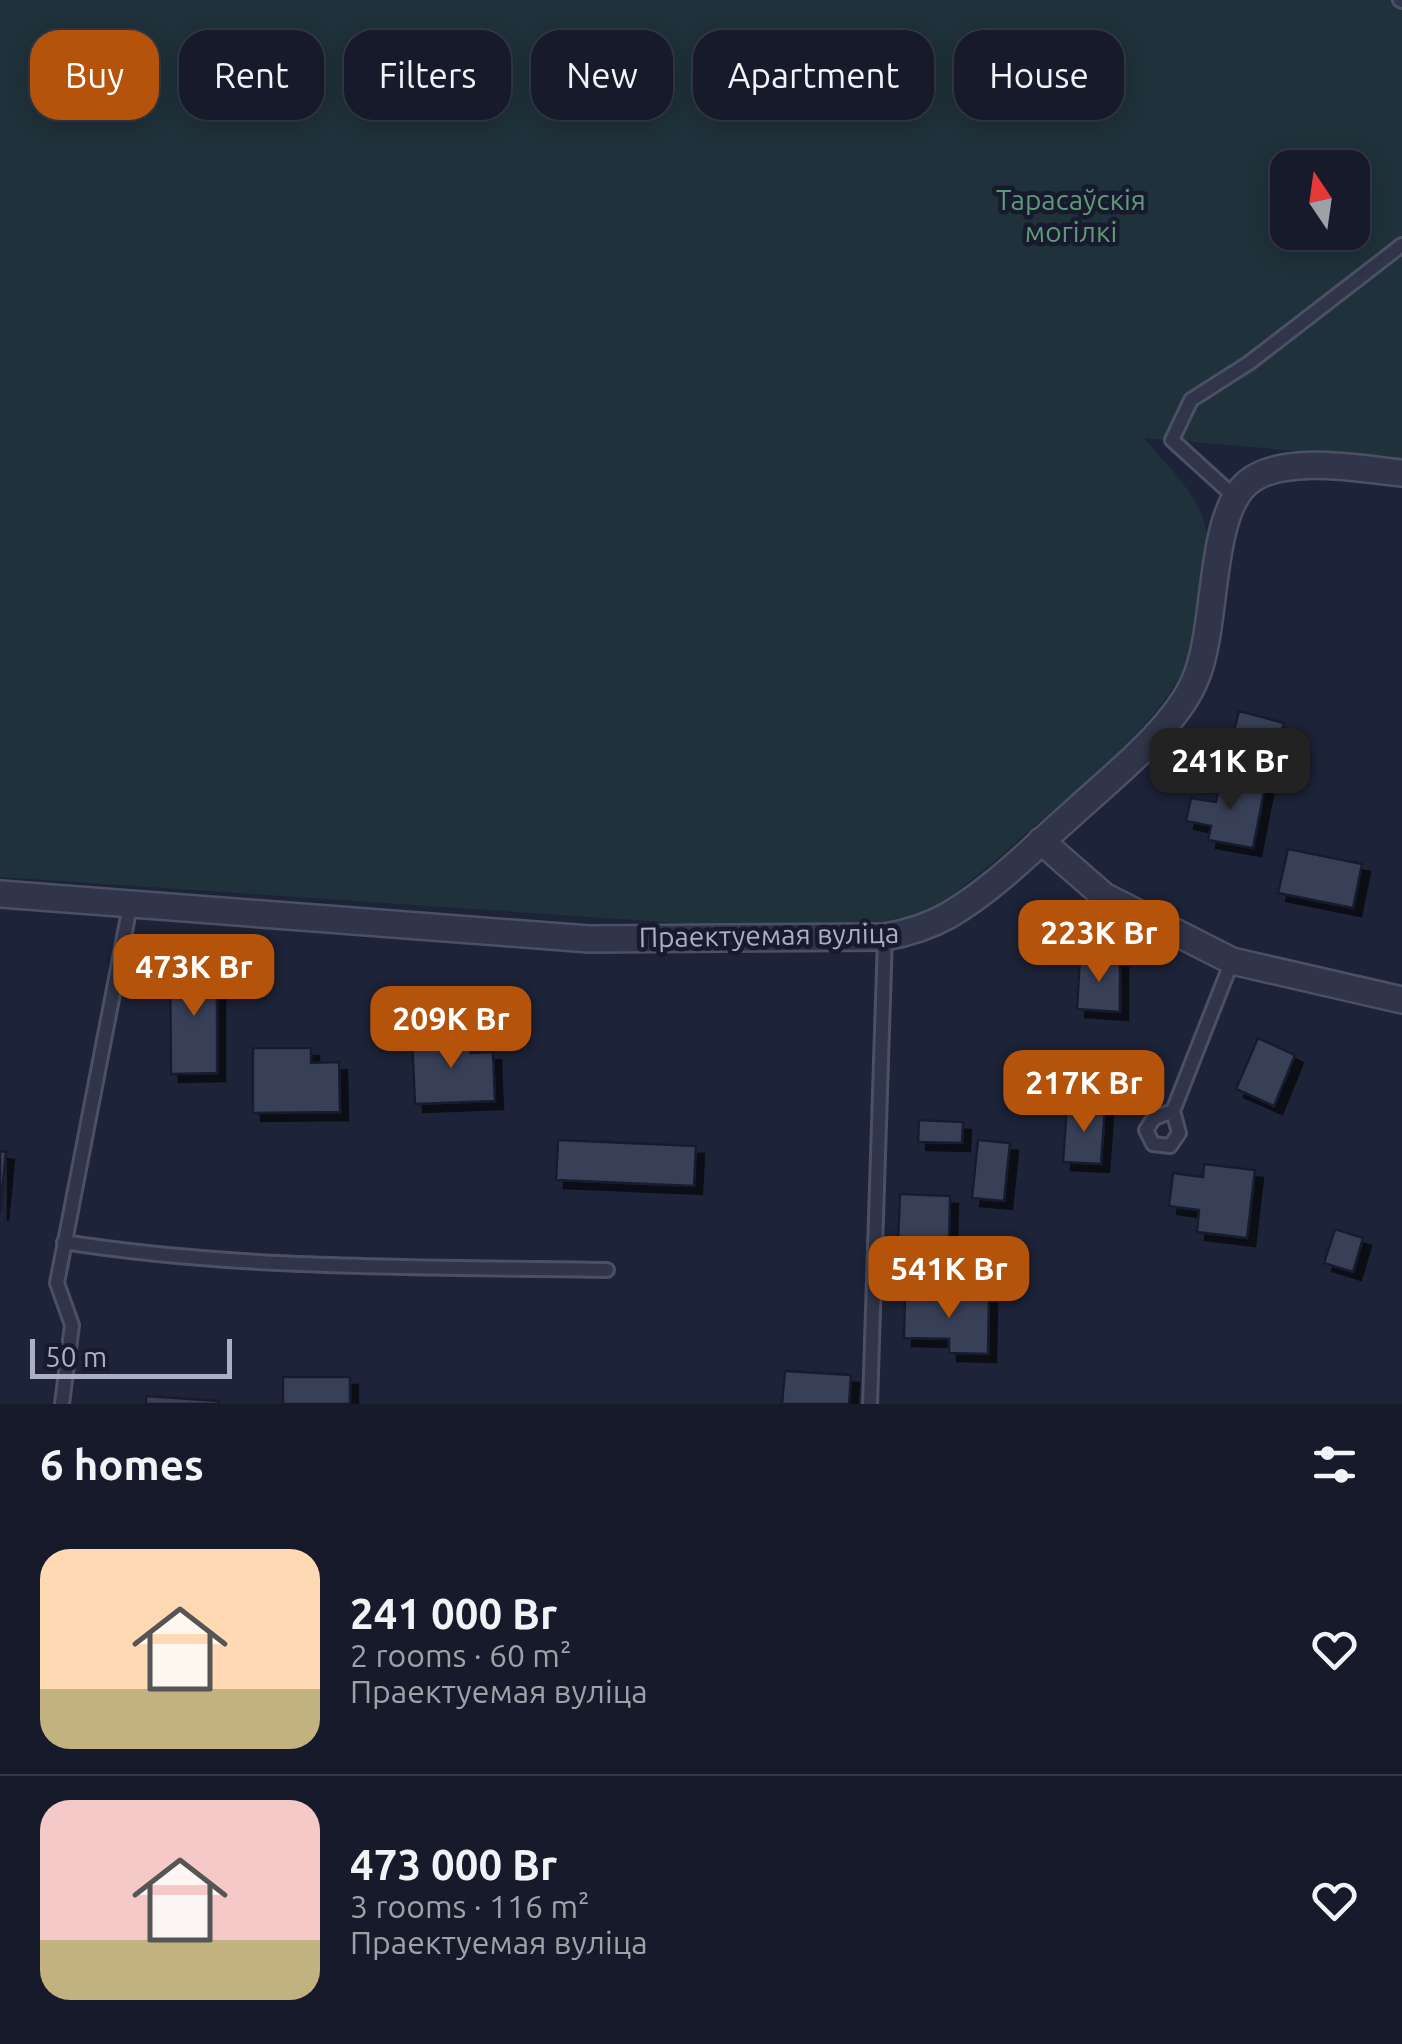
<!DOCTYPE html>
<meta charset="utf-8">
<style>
body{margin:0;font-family:Ubuntu,sans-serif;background:#1f2332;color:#f1f3f6;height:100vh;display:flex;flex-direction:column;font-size:38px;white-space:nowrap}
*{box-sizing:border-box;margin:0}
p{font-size:32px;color:#9ea1a8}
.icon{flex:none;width:55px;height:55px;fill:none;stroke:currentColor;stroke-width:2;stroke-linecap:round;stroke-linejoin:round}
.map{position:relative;height:1404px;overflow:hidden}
.side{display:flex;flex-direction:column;background:#161a2a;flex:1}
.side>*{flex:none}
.guide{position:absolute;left:30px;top:30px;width:1342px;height:90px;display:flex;gap:20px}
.needle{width:65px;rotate:347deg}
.fabs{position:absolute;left:1270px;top:150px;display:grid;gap:20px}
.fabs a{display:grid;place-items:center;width:100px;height:100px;border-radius:20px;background:#161a2a;box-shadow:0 5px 25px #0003,0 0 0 2px #353847;font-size:50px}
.scale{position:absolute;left:30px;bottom:25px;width:202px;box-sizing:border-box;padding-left:10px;border:5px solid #abafc6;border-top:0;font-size:28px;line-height:35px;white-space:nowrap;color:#abafc6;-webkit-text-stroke:8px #171b2d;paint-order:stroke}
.price{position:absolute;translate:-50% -85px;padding:0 22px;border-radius:20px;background:#b45309;color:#fff;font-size:32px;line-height:65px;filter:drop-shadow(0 2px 5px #0008)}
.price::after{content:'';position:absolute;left:50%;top:60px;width:30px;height:22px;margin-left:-15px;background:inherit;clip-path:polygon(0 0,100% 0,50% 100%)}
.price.current{background:#222;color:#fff}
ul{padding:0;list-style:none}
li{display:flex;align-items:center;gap:30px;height:250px;padding:0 40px}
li+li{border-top:2px solid #353847}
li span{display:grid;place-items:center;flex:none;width:280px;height:200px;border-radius:30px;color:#555}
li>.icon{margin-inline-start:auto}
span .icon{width:120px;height:120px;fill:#fffc;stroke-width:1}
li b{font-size:42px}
h2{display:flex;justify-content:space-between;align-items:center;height:120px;padding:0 40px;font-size:42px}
.chip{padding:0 35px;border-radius:30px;background:#161a2a;box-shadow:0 5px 25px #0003,0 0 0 2px #353847;font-size:35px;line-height:90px}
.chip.current{background:#b45309;color:#fff}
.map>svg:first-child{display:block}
.green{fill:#1f313a;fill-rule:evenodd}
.building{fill:#393f59;stroke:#191d2f;stroke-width:2.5;filter:url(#shadow)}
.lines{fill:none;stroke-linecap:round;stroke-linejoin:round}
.service-casing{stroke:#4c5064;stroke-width:18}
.minor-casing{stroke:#4c5064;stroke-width:30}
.service{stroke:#313549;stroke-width:12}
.minor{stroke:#313549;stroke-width:25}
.labels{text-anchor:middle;stroke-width:9;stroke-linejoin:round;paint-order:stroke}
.park-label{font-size:28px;fill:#60987a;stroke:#171b2d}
.street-label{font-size:28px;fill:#abafc6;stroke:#171b2d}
</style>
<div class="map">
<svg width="1402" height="1404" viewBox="0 0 1402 1404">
<defs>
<filter id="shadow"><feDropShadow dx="8" dy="8" stdDeviation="0" flood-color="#0009"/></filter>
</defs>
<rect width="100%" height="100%" fill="#1d2338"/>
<path class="green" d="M0 0H1402V460L1145 438C1163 463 1199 493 1205 526 1212 564 1201 641 1181 675 1146 735 1090 779 1038 823 985 869 949 904 885 937L0 877ZM1288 168H1352V232H1288Z"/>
<path class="building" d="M1239 711 1284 723 1276 749 1232 738Z
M1220 778 1265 787 1253 848 1208 840 1211 826 1186 821 1191 798 1216 802Z
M1288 849 1362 864 1353 908 1278 893Z
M1080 956 1120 960V1012L1077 1009Z
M170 964H217V1073L171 1074Z
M470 1035 471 1053 493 1052 495 1101 415 1104 412 1037Z
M1258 1038 1295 1055 1274 1106 1236 1089Z
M253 1048H311V1063L339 1062 340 1112 253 1113Z
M1067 1105 1105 1108 1101 1164 1063 1162Z
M919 1120 963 1122 962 1143 918 1142Z
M558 1140 696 1146 694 1186 556 1180Z
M978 1140 1010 1143 1004 1201 972 1198Z
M0 1151 6 1152 0 1213Z
M1204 1164 1255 1170 1247 1238 1197 1232 1199 1210 1169 1206 1173 1173 1203 1177Z
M900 1194 950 1196 949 1243 898 1241Z
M1335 1229 1363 1238 1353 1272 1324 1263Z
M905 1294 989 1296 988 1354 949 1353V1339L904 1338Z
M785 1371 851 1375 849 1404H782Z
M283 1377H350V1404H283Z
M146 1396 219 1401V1404H146Z"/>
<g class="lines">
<g class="service-casing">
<path id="service" d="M1400 0 1402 1
M1236 498 1172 440 1191 400 1249 363 1402 245
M1173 1111 1179 1133 1170 1146 1153 1144 1146 1130 1154 1118 1173 1111 1232 961
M64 1242C240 1270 429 1267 607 1270
M62 1404 72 1325 57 1283 130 906
M870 1404 885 937"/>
</g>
<g class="minor-casing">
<path id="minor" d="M1041 841 1104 896 1232 961 1402 1000
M0 894 589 939 885 937C908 933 928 927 949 915 995 888 1032 849 1072 814 1110 779 1175 728 1195 680 1218 628 1208 519 1246 484 1280 453 1360 469 1402 473"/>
</g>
<use href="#service" class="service"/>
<use href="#minor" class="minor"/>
</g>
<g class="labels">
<g class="park-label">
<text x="1071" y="210">Тарасаўскія<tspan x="1071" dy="32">могілкі</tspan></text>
</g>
<g class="street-label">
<text transform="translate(769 935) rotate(-1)" y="10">Праектуемая вуліца</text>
</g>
</g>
</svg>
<div class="fabs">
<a><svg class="needle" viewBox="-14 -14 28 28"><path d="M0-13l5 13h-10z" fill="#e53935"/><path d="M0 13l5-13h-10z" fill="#9ea1a8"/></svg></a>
</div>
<div class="scale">50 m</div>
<b class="price current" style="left:1230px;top:813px">241K Br</b>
<b class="price" style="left:1099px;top:985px">223K Br</b>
<b class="price" style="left:194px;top:1019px">473K Br</b>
<b class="price" style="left:451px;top:1071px">209K Br</b>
<b class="price" style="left:1084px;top:1135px">217K Br</b>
<b class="price" style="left:949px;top:1321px">541K Br</b>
<div class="guide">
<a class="chip current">Buy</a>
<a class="chip">Rent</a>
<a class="chip">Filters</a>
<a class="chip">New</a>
<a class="chip">Apartment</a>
<a class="chip">House</a>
</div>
</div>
<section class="side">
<h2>6 homes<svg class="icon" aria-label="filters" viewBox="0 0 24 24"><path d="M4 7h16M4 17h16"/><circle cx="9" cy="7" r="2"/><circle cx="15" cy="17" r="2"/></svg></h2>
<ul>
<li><span style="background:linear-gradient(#ffd9b3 70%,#c2b280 0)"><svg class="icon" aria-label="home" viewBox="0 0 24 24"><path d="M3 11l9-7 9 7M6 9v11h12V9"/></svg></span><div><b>241 000 Br</b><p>2 rooms · 60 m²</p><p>Праектуемая вуліца</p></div><svg class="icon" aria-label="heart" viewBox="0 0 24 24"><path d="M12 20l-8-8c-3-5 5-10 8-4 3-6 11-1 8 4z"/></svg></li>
<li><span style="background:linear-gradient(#f6c9c9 70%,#c2b280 0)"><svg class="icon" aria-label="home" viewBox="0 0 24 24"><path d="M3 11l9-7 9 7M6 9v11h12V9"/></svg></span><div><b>473 000 Br</b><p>3 rooms · 116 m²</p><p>Праектуемая вуліца</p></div><svg class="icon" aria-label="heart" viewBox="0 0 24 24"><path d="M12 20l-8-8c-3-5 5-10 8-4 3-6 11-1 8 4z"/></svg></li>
</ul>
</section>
